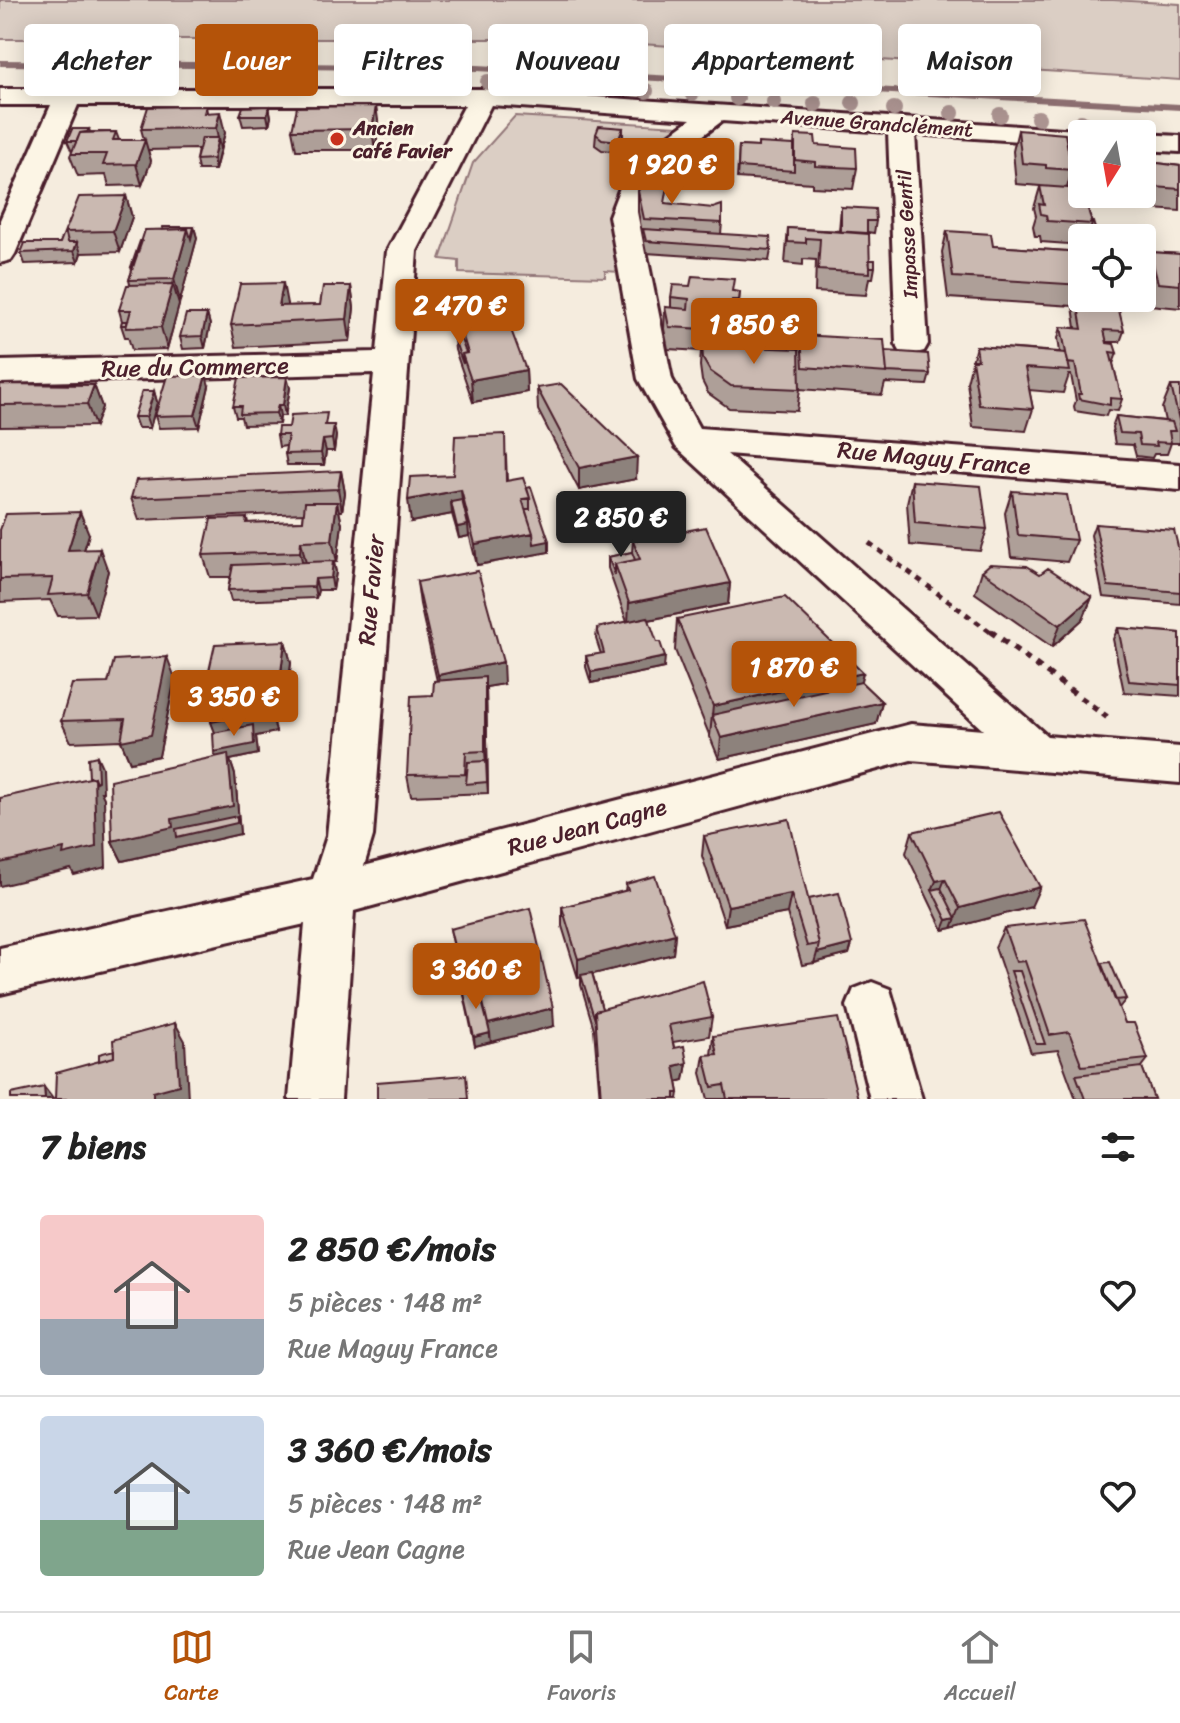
<!DOCTYPE html>
<html lang="fr">
<meta charset="utf-8">
<style>
body{margin:0;font-family:Sriracha,sans-serif;background:#f2f2f2;color:#222;height:100vh;display:flex;flex-direction:column;font-size:30px;white-space:nowrap}
*{box-sizing:border-box;margin:0}
p{font-size:26px;color:#767676}
.icon{flex:none;width:44px;height:44px;fill:none;stroke:currentColor;stroke-width:2;stroke-linecap:round;stroke-linejoin:round}
.map{position:relative;height:1099px;overflow:hidden}
.panel{display:flex;flex-direction:column;background:#fff;flex:1}
.panel>*{flex:none}
.hud{position:absolute;left:24px;top:24px;width:1132px;height:72px;display:flex;gap:16px}
.needle{width:52px;rotate:191deg}
.buttons{position:absolute;left:1068px;top:120px;display:grid;gap:16px}
.buttons a{display:grid;place-items:center;width:88px;height:88px;border-radius:8px;background:#fff;box-shadow:0 4px 20px #0003;font-size:40px}
.price{position:absolute;translate:-50% -68px;padding:0 18px;border-radius:8px;background:#b45309;color:#fff;font-size:26px;line-height:52px;filter:drop-shadow(0 2px 4px #0008)}
.price::after{content:'';position:absolute;left:50%;top:48px;width:24px;height:18px;margin-left:-12px;background:inherit;clip-path:polygon(0 0,100% 0,50% 100%)}
.price.active{background:#222;color:#fff}
ul{padding:0;list-style:none}
li{display:flex;align-items:center;gap:24px;height:200px;padding:0 40px}
li+li{border-top:2px solid #e0e0e0}
li span{display:grid;place-items:center;flex:none;width:224px;height:160px;border-radius:8px;color:#555}
li>.icon{margin-inline-start:auto}
span .icon{width:96px;height:96px;fill:#fffc;stroke-width:1}
li b{font-size:34px}
h2{display:flex;justify-content:space-between;align-items:center;height:96px;padding:0 40px;font-size:34px}
.tag{padding:0 28px;border-radius:8px;background:#fff;box-shadow:0 4px 20px #0003;font-size:28px;line-height:72px}
.tag.active{background:#b45309;color:#fff}
.tab-bar{display:flex;justify-content:space-around;align-items:center;height:112px;border-top:2px solid #e0e0e0;background:#fff;font-size:22px;color:#767676}
.tab-bar a{display:grid;justify-items:center;gap:4px}
.tab-bar .active{color:#b45309}
.map>svg:first-child{display:block}
.green{fill:#dbcec4;stroke:#927678;stroke-width:2}
.lines{fill:none;stroke-linecap:round;stroke-linejoin:round}
.stream{fill:#8c6e70;fill-rule:evenodd}
.street-casing{stroke:#4a1f2b;stroke-width:6}
.path-far1{stroke:#4a1f2b;stroke-width:5;stroke-dasharray:6 6;stroke-linecap:butt}
.path{stroke:#4a1f2b;stroke-width:6;stroke-dasharray:7 7;stroke-linecap:butt}
.street{fill:#fcf5e5;fill-rule:evenodd}
.tree{fill:#ab9390}
.wall{fill:#ae9f98;stroke:#4a1f2b;stroke-width:2}
.shaded-wall{fill:#8d827c;stroke:#4a1f2b;stroke-width:2}
.building{fill:#cab9b1;stroke:#4a1f2b;stroke-width:2}
.poi-dot{fill:#c8321e;stroke:#fcf5e5;stroke-width:3}
.labels{text-anchor:middle;stroke-width:6;stroke-linejoin:round;paint-order:stroke}
.far-street-label{font-size:20px;fill:#4a1f2b;stroke:#fcf5e5}
.far-poi-label{font-size:20px;font-weight:bold;fill:#4a1f2b;stroke:#fcf5e5;text-anchor:start}
.street-label{font-size:24px;fill:#4a1f2b;stroke:#fcf5e5}
</style>
<div class="map">
<svg width="1180" height="1099" viewBox="0 0 1180 1099">
<rect width="100%" height="100%" fill="#f5ecde"/>
<filter id="ink" filterUnits="userSpaceOnUse"><feTurbulence type="fractalNoise" baseFrequency=".0125" numOctaves="2"/><feDisplacementMap in="SourceGraphic" scale="16" xChannelSelector="R" yChannelSelector="G"/><feConvolveMatrix kernelMatrix="1 2 1 2 8 2 1 2 1" color-interpolation-filters="sRGB"/></filter>
<g filter="url(#ink)">
<path class="green" d="M0 0H1113L1180 4V80L565 39H0Z
M515 116 679 126C611 177 608 189 620 272L605 271V277L459 273V261L440 259 473 163Z"/>
<g class="lines">
<path class="stream" d="M0 60 477 65 1180 104V110L477 71 0 66Z"/>
<g class="street-casing">
<path id="street" d="M0 89H482L1092 131 1094 134H1082V145L915 134 928 344 924 351 912 354 900 351 896 344 888 132 722 121 652 174 639 216 672 379 699 428 1180 464V490L727 454 1047 736 1180 747V783L911 760 354 911 341 1099H289L305 924 0 994V948L313 879 327 836 374 373 0 383V361L377 352 387 251 465 105H78L15 254 11 260 0 263V220L51 105H0ZM491 105 691 119 629 164 609 216 638 379 676 447 983 730 911 724 364 866 373 836 417 251Z
M1141 134H1142L1180 136V152L1142 150Z
M872 982 890 989 922 1099H870L847 1006 854 989Z"/>
</g>
<path class="path-far1" d="M869 543 992 633"/>
<path class="path" d="M990 631 1107 717"/>
<use href="#street" class="street"/>
</g>
<g class="tree">
<circle cx="404" cy="82" r="8"/>
<circle cx="452" cy="82" r="8"/>
<circle cx="488" cy="82" r="8"/>
<circle cx="215" cy="83" r="8"/>
<circle cx="351" cy="83" r="8"/>
<circle cx="535" cy="83" r="8"/>
<circle cx="35" cy="84" r="8"/>
<circle cx="159" cy="84" r="8"/>
<circle cx="264" cy="84" r="8"/>
<circle cx="309" cy="84" r="8"/>
<circle cx="73" cy="85" r="8"/>
<circle cx="574" cy="86" r="8"/>
<circle cx="604" cy="88" r="8"/>
<circle cx="646" cy="91" r="8"/>
<circle cx="692" cy="93" r="8"/>
<circle cx="737" cy="98" r="8"/>
<circle cx="774" cy="102" r="8"/>
<circle cx="853" cy="103" r="8"/>
<circle cx="815" cy="104" r="8"/>
<circle cx="894" cy="109" r="8"/>
<circle cx="952" cy="113" r="8"/>
<circle cx="1000" cy="115" r="8"/>
<circle cx="1038" cy="118" r="8"/>
<circle cx="1081" cy="122" r="8"/>
</g>
<path class="wall" d="M206 106 207 112 225 133 215 170H198L196 160 198 149 148 150 151 161 142 185 109 186 106 175 78 176 70 156 72 152 67 141 89 129 90 132H116L119 140H144L141 129Z
M269 106 271 117 269 125 243 126 240 115Z
M379 127 375 150H296L292 130Z
M623 128V139L618 152 602 150 595 145 596 134Z
M1018 130 1072 170 1067 188 1091 222 1097 235 1102 238H1082V245L1041 242 1040 236H1035L1033 226 1036 216 1034 208 1040 187V186L1016 184 1013 151Z
M795 135 857 168 853 189 812 187V183L737 178 739 146 758 147 794 145Z
M1142 161 1180 166V211L1125 207 1123 194H1142Z
M638 191 668 204 722 223 721 234 771 250 769 261 646 253 638 212Z
M126 196 132 217 120 252 81 253 78 262 25 264 21 253 60 243 66 230Z
M841 207 876 221 874 233 867 232 869 260 875 267 873 278H869L866 295 815 292 816 260 803 259V265L785 263 788 228 839 231Z
M194 227 197 238 180 301H177L179 305 167 349 132 350 128 337H125L121 325 122 321 119 310 130 284 129 280 132 271 131 267 162 230Z
M947 231 993 246 1082 252V298L1124 331 1120 342H1107L1117 353 1113 364 1122 399 1118 411 1108 410 1106 416 1075 411 1074 406 1076 401 1071 375H1069L1063 393 1029 390 1033 409 1026 431 973 427 967 382 976 346 1060 352 1058 338 1061 327 1076 328 1073 306 948 298 942 252Z
M1150 252 1180 254V308L1150 305 1148 297H1142V254L1149 255Z
M351 286 354 308 350 341 236 347 231 325 287 304V306L320 305Z
M732 291 740 292 738 313H744L741 342 797 349 799 352 801 335 885 351 930 374 927 385 885 383 882 395 800 389 797 411 729 408 708 393 702 381 700 366 701 351 668 349 664 329 665 307 671 308V297Z
M207 314 210 325 205 348 183 349 180 337Z
M460 327 526 370 527 392 473 402 455 350 454 339 460 337Z
M0 384 94 385 102 407 95 426 0 427Z
M209 386 199 427 159 428 155 416Z
M1171 386H1180V443H1171L1167 454H1154L1152 458 1136 456 1133 445 1115 444 1112 427 1116 416 1165 421 1162 408Z
M290 388 285 416H280L279 424 243 425 241 417H236L233 406Z
M537 388 636 479 579 490 538 410Z
M154 391 157 402 150 428H138L134 417Z
M329 425 336 436 334 451H326L324 465H287L285 454 286 446 279 447 277 435Z
M506 456 507 481 527 488 549 541V552L477 565 469 534V536L459 538 452 514 411 522 453 475Z
M341 471 345 493 342 511H339L342 524 337 562H334L336 572 333 590H318L316 598 231 601 228 590 230 577H210L203 555 247 518 248 523 303 521 304 513 139 520 131 498Z
M912 481 987 529 980 551 910 545 907 503Z
M1012 491 1076 540 1067 562 1011 557 1005 513Z
M1095 524 1180 555V604L1103 597 1091 535Z
M0 530 89 534 84 550 108 571 96 615 58 616 50 600 0 602Z
M633 541 730 583 728 604 649 620 664 668 591 683 586 667V656L601 654 596 639 597 628 627 622 608 568V557L632 552Z
M982 571 1040 574 1092 597 1083 619 1052 647 975 593Z
M417 582 504 684 486 687 488 793 411 796 407 775 437 681 420 604Z
M677 619 861 682 882 702 876 724 719 759 675 650Z
M1118 628 1180 633V696L1124 692 1113 639Z
M285 641 291 663 284 717 273 718 276 732 256 736 258 754 230 760 235 775 240 834 122 861 112 841 215 757 214 752 215 732 203 698Z
M175 678 159 756 130 762 121 740 71 742 61 721Z
M912 832 1031 907 943 930 906 853Z
M704 836 808 899 852 944 849 954 814 963 802 965 787 913 725 925 702 856Z
M626 884 675 934 673 954 592 974 602 1009 712 1017 709 1036 673 1042 674 1048 687 1063 684 1080 677 1082 679 1093 678 1099H600L594 1029 581 985V977L578 978 562 926V907L625 891Z
M1004 928 1101 963 1126 999 1119 1008 1125 1023 1148 1059 1142 1067 1154 1099H1076L1058 1050 1031 1053 995 947Z
M450 929 554 1026 475 1046Z
M713 1036 858 1099H708L701 1073 704 1055H711Z"/>
<path class="shaded-wall" d="M269 106 271 117 269 125 267 115Z
M376 106 379 127 375 150 372 129Z
M220 112 225 133 220 149 216 128Z
M623 128V139L618 152V141Z
M218 138 220 149 215 170 213 159Z
M145 140 151 161 142 185 136 164Z
M126 196 132 217 120 252 113 231Z
M194 227 197 238 180 301 174 279 188 229Z
M77 242 81 253 78 262 74 251Z
M283 283 287 304 284 322 279 306Z
M173 284 179 305 167 349 161 327Z
M351 286 354 308 350 341 347 319Z
M207 314 210 325 205 348 202 336Z
M526 370 527 392 473 402 471 380Z
M206 375 209 386 199 427 195 415Z
M287 377 290 388 285 416 283 405Z
M94 385 102 407 95 426 87 404Z
M154 391 157 402 150 428 146 417Z
M278 405 280 416 279 424 276 413Z
M334 425 336 436 334 451 332 439Z
M323 440 326 451 324 465 321 453Z
M637 457 636 479 579 490V468Z
M341 471 345 493 342 511 338 489Z
M461 490 463 512 451 502 452 514 411 522 408 500Z
M337 502 342 524 337 562 332 540Z
M80 512 89 534 77 572 68 550Z
M468 525 469 536 459 538 457 527Z
M533 533 549 541V552L477 565 475 544Z
M301 541 306 563 305 574 300 552Z
M100 549 108 571 96 615 87 593Z
M333 561 336 572 333 590 331 578Z
M315 579 318 590 316 598 314 587Z
M730 583 728 604 628 624 629 603Z
M1092 597 1083 619 1052 647 1060 625Z
M285 641 291 663 284 717 278 696Z
M167 657 175 678 159 756 130 762 121 741Z
M665 657 664 668 591 683V672Z
M503 662 504 684 486 687 488 793 485 751 441 697 438 675Z
M863 673 855 703 712 715 710 736 713 706Z
M267 697 276 732 256 736 258 754 230 760 235 775 240 834 122 861 112 841 218 763 214 752 219 743 211 722Z
M882 702 876 724 719 759 721 738Z
M97 756 102 767 103 792H101L104 798 106 867 74 875 71 869 0 886V863L89 783Z
M945 879 937 899 932 890 936 881Z
M1040 887 1031 907 952 928 960 908Z
M791 894 787 913 725 925 728 906Z
M956 918 952 928 943 930 947 920Z
M675 934 673 954 578 978V959Z
M852 944 849 954 814 963 817 953Z
M477 976 480 994 465 998 462 980Z
M553 1008 554 1026 491 1042 488 1024Z
M175 1023 185 1041 188 1099H153V1092Z
M490 1033 491 1042 475 1046 474 1037Z
M687 1063 684 1080 672 1083 674 1066Z
M44 1087 53 1099H45Z"/>
<path class="building" d="M206 106 204 113 220 112 216 128 141 129 148 107Z
M269 106 267 115H240L243 107Z
M376 106 372 129 292 130 297 107Z
M599 126 623 128 618 141 602 139 596 134Z
M72 129H89L87 132 80 133 77 141H67Z
M1018 130 1065 134 1072 170 1046 168V165L1022 163Z
M116 132 113 140H145L136 164 103 165 107 154H71L80 133Z
M795 135 815 136 816 145 856 148 857 168 815 166V162L795 160Z
M202 138H218L213 159 196 160Z
M758 143 794 145V171L738 167 739 146 758 147Z
M1142 161 1180 166V189L1142 186Z
M646 179 669 180 665 203 713 208 722 205V223L644 219 638 191Z
M1040 186 1082 189V194H1084L1092 224 1047 221 1046 215 1041 214 1039 204 1044 205Z
M126 196 113 231 65 232 79 197Z
M841 207 875 209 876 221H867V233L819 230 841 231Z
M1091 222H1093L1097 235H1101L1102 238H1088L1092 224Z
M163 227H194L191 239 188 229 162 230Z
M788 228 869 234 870 273 818 270 820 239 806 238V243L788 242Z
M188 229 174 279 129 280 145 230Z
M643 229 770 237 771 250 646 241Z
M65 230 68 242H77L74 251 21 253 25 243H60Z
M947 231 991 234 993 246 1082 252V285L953 277Z
M140 241H142L133 267H131Z
M1150 252 1180 254V285L1158 283Z
M1142 254 1149 255 1146 262 1152 286 1142 285Z
M869 260H875V267H870Z
M692 276 734 279 732 291 740 292 739 300H732L731 312 744 313 742 331 669 327 665 307 688 309 689 299 671 297 673 285 690 286Z
M283 283 279 306 320 305 323 286H351L347 319 231 325 240 284Z
M173 284 161 327 126 328 131 310H119L127 285Z
M1076 295H1082V298H1116L1124 331 1104 330 1107 343 1114 344 1117 353 1110 352 1122 399 1110 398V405L1079 399 1078 394H1081L1075 364 1068 363 1061 327 1082 329Z
M186 314H207L202 336 180 337Z
M507 319 526 370 471 380 462 354 468 353 460 327Z
M122 321H128L126 325H121Z
M801 335 884 340 887 373 803 367Z
M460 337 466 353 462 354 463 364 454 339Z
M725 341 797 345V349L725 346Z
M702 344 725 346 799 349 800 389 731 386 710 371 703 359Z
M976 346 1066 353 1070 371 1025 368 1033 409 979 405 972 360H978Z
M885 351 928 354 930 374 887 372Z
M206 375 195 415 155 416 167 376Z
M287 377 283 405H278L276 413 240 414 241 406H233L239 378Z
M0 384 94 385 87 404 0 405Z
M561 384 637 457 579 468 537 388Z
M1171 386H1180V421L1179 420Z
M142 391H154L146 417H134Z
M327 413 325 425H334L332 439 323 440 321 453 285 454 288 435H277L278 427H289L291 415Z
M1116 416 1172 422 1175 431H1169L1171 443 1156 442 1157 446 1140 445 1138 434 1120 433Z
M505 434 506 481 523 478 530 498 522 499 533 533 475 544 461 490 408 500 410 477 453 475 455 436Z
M341 471 338 489 131 498 136 480Z
M912 481 981 486 987 529 915 523Z
M531 487 549 541 534 544 533 533 525 509H530V498L527 488Z
M1012 491 1067 495 1076 540 1018 535Z
M462 500 468 525 457 527 451 502Z
M305 502H337L332 540 301 541 300 552 203 555 211 519 247 518 246 523 303 521Z
M80 512 68 550 100 549 87 593 48 595 53 578 0 579V530L6 514Z
M1095 524 1174 530 1180 555V592L1108 586Z
M706 527 730 583 629 603 615 564 640 559 633 541Z
M632 552 635 560 615 564V575L608 557Z
M333 561 331 578 315 579 314 587 228 590 233 565Z
M990 564 1027 566 1040 574 1048 568 1092 597 1060 625 982 571Z
M478 571 503 662 438 675 417 582Z
M785 597 863 673 713 706 677 619Z
M648 617 657 642H660L665 657 591 672 586 656 604 653 597 628Z
M1118 628 1180 633V685L1129 681Z
M285 641 278 696 267 697 270 711 211 722 210 699 203 698 215 644Z
M167 657 151 735 121 741 125 719 61 721 72 684 108 683 114 660Z
M485 677V751L466 752 465 774 407 775 411 696 433 695 434 681Z
M861 682 882 702 721 738 712 715Z
M253 725 254 744 214 752 213 733Z
M228 754 233 806 172 819 173 827 112 841 110 780Z
M97 756 98 781 96 782 94 777 89 778 88 758Z
M486 761 487 782 466 784 468 762Z
M94 777 96 847 63 855 64 849 0 863V798Z
M999 812 1040 887 960 908 945 879 936 881 912 832Z
M237 816V823L177 837 176 829Z
M789 819 819 944 807 946 791 894 728 906 704 836Z
M655 876 675 934 578 959 562 907 628 890 626 884Z
M941 888 956 918 947 920 932 890Z
M839 893 852 944 817 953 819 944 808 899Z
M530 908 553 1008 488 1024 477 976 462 980 450 929Z
M1084 919 1125 1023H1134L1148 1059 1082 1066 1069 1032 1050 1035 1025 961 1016 962 1004 928Z
M1110 962 1126 999 1115 1000 1101 963Z
M1011 971H1020L1045 1044H1036Z
M592 973 602 1009 595 1011V1020L581 975Z
M703 981 712 1017 669 1025 674 1048 684 1046 687 1063 674 1066 679 1093H675V1099H601L595 1011Z
M478 985 490 1033 474 1037 463 989Z
M838 1018 858 1099H727L724 1085 712 1087 704 1055 717 1054 713 1036Z
M175 1023 179 1085 153 1092V1099H55L56 1073 114 1057 113 1040Z
M114 1050V1057L99 1061V1054Z
M1142 1067 1154 1099H1085L1076 1075Z
M466 1075 468 1099H377V1082Z
M44 1087 45 1099H11V1094Z"/>
</g>
<circle class="poi-dot" cx="337" cy="139" r="8"/>
<g class="labels">
<g class="far-street-label">
<text transform="translate(877 123) rotate(4)" y="7">Avenue Grandclément</text>
<text transform="translate(907 234) rotate(-93)" y="7">Impasse Gentil</text>
</g>
<g class="far-poi-label">
<text x="353" y="135">Ancien<tspan x="353" dy="23">café Favier</tspan></text>
</g>
<g class="street-label">
<text transform="translate(195 367) rotate(-1)" y="8">Rue du Commerce</text>
<text transform="translate(934 458) rotate(5)" y="8">Rue Maguy France</text>
<text transform="translate(371 590) rotate(-85)" y="8">Rue Favier</text>
<text transform="translate(587 827) rotate(-15)" y="8">Rue Jean Cagne</text>
</g>
</g>
</svg>
<div class="buttons">
<a><svg class="needle" viewBox="-14 -14 28 28"><path d="M0-13l5 13h-10z" fill="#e53935"/><path d="M0 13l5-13h-10z" fill="#767676"/></svg></a>
<a><svg class="icon" aria-label="locate" viewBox="0 0 24 24"><circle cx="12" cy="12" r="6"/><path d="M12 2v4M12 18v4M2 12h4M18 12h4"/></svg></a>
</div>
<b class="price" style="left:672px;top:206px">1 920 €</b>
<b class="price" style="left:460px;top:347px">2 470 €</b>
<b class="price" style="left:754px;top:366px">1 850 €</b>
<b class="price active" style="left:621px;top:559px">2 850 €</b>
<b class="price" style="left:794px;top:709px">1 870 €</b>
<b class="price" style="left:234px;top:738px">3 350 €</b>
<b class="price" style="left:476px;top:1011px">3 360 €</b>
<div class="hud">
<a class="tag">Acheter</a>
<a class="tag active">Louer</a>
<a class="tag">Filtres</a>
<a class="tag">Nouveau</a>
<a class="tag">Appartement</a>
<a class="tag">Maison</a>
</div>
</div>
<section class="panel">
<h2>7 biens<svg class="icon" aria-label="filters" viewBox="0 0 24 24"><path d="M4 7h16M4 17h16"/><circle cx="9" cy="7" r="2"/><circle cx="15" cy="17" r="2"/></svg></h2>
<ul>
<li><span style="background:linear-gradient(#f6c9c9 65%,#9aa5b1 0)"><svg class="icon" aria-label="home" viewBox="0 0 24 24"><path d="M3 11l9-7 9 7M6 9v11h12V9"/></svg></span><div><b>2 850 €/mois</b><p>5 pièces · 148 m²</p><p>Rue Maguy France</p></div><svg class="icon" aria-label="heart" viewBox="0 0 24 24"><path d="M12 20l-8-8c-3-5 5-10 8-4 3-6 11-1 8 4z"/></svg></li>
<li><span style="background:linear-gradient(#c9d6e8 65%,#7fa58c 0)"><svg class="icon" aria-label="home" viewBox="0 0 24 24"><path d="M3 11l9-7 9 7M6 9v11h12V9"/></svg></span><div><b>3 360 €/mois</b><p>5 pièces · 148 m²</p><p>Rue Jean Cagne</p></div><svg class="icon" aria-label="heart" viewBox="0 0 24 24"><path d="M12 20l-8-8c-3-5 5-10 8-4 3-6 11-1 8 4z"/></svg></li>
</ul>
</section>
<nav class="tab-bar">
<a class="active"><svg class="icon" aria-label="map" viewBox="0 0 24 24"><path d="M3 6l6-2 6 2 6-2v14l-6 2-6-2-6 2zM9 4v14M15 6v14"/></svg>Carte</a>
<a><svg class="icon" aria-label="saved" viewBox="0 0 24 24"><path d="M7 4h10v16l-5-4-5 4z"/></svg>Favoris</a>
<a><svg class="icon" aria-label="home" viewBox="0 0 24 24"><path d="M3 11l9-7 9 7M6 9v11h12V9"/></svg>Accueil</a>
</nav>
